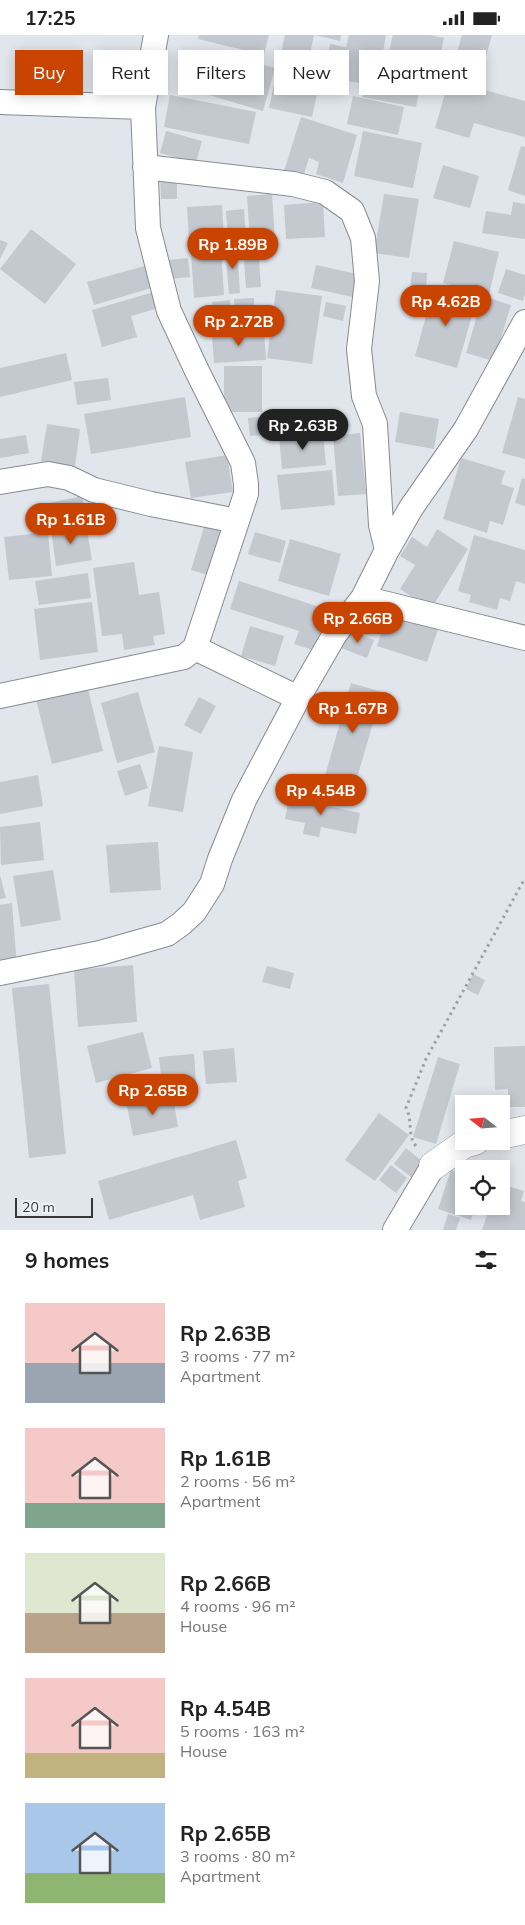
<!DOCTYPE html>
<meta charset="utf-8">
<style>
body{margin:0;font-family:Mulish,sans-serif;background:#f2f2f2;color:#222;height:100vh;display:flex;flex-direction:column;font-size:19px;white-space:nowrap}
*{box-sizing:border-box;margin:0}
p{font-size:16px;color:#767676}
.icon{flex:none;width:28px;height:28px;fill:none;stroke:currentColor;stroke-width:2;stroke-linecap:round;stroke-linejoin:round}
.map{position:relative;height:1195px;overflow:hidden}
.details{display:flex;flex-direction:column;background:#fff;flex:1}
.details>*{flex:none}
.guide{position:absolute;left:15px;top:15px;width:495px;height:45px;display:flex;gap:10px}
.needle{width:32px;rotate:287deg}
.buttons{position:absolute;left:455px;top:1060px;display:grid;gap:10px}
.buttons a{display:grid;place-items:center;width:55px;height:55px;border-radius:0px;background:#fff;box-shadow:0 2px 12px #0003;font-size:25px}
.scale{position:absolute;left:15px;bottom:12px;width:78px;box-sizing:border-box;padding-left:5px;border:2px solid #36373a;border-top:0;font-size:14px;line-height:18px;white-space:nowrap;color:#36373a;-webkit-text-stroke:4px #eef2fa;paint-order:stroke}
.price{position:absolute;translate:-50% -42px;padding:0 11px;border-radius:18px;background:#c94400;color:#fff;font-size:16px;line-height:32px;filter:drop-shadow(0 1px 2px #0008)}
.price::after{content:'';position:absolute;left:50%;top:30px;width:15px;height:11px;margin-left:-8px;background:inherit;clip-path:polygon(0 0,100% 0,50% 100%)}
.price.selected{background:#222;color:#fff}
ul{padding:0;list-style:none}
li{display:flex;align-items:center;gap:15px;height:125px;padding:0 25px}
li span{display:grid;place-items:center;flex:none;width:140px;height:100px;border-radius:0px;color:#555}
li>.icon{margin-inline-start:auto}
span .icon{width:60px;height:60px;fill:#fffc;stroke-width:1}
li b{font-size:21px}
h2{display:flex;justify-content:space-between;align-items:center;height:60px;padding:0 25px;font-size:21px}
.chip{padding:0 18px;border-radius:0px;background:#fff;box-shadow:0 2px 12px #0003;font-size:18px;line-height:45px}
.chip.selected{background:#c94400;color:#fff}
.status{display:flex;justify-content:space-between;align-items:center;height:35px;padding:0 25px;background:#fff;direction:ltr}
.status svg{height:14px;fill:currentColor}
.map>svg:first-child{display:block}
.building{fill:#c4c8cf}
.lines{fill:none;stroke-linecap:round;stroke-linejoin:round}
.minor-casing{stroke:#878b91;stroke-width:26}
.tertiary-casing{stroke:#878b91;stroke-width:29}
.path{stroke:#9fa1a7;stroke-width:3;stroke-dasharray:2.5 4;stroke-linecap:butt}
.minor{stroke:#fff;stroke-width:24}
.tertiary{stroke:#fff;stroke-width:28}
</style>
<div class="status"><b>17:25</b><svg viewBox="0 0 49 12"><path d="M0 12V9h3v3zM5 12V6h3v6zM10 12V3h3v9zM15 12V0h3v12zM26 1h20v11H26zM47 4h2v5h-2z"/></svg></div>
<div class="map">
<svg width="525" height="1195" viewBox="0 0 525 1195">
<rect width="100%" height="100%" fill="#e1e5ec"/>
<path class="building" d="M199 0H269L264 20 198 4Z
M285 0H314L308 28 323 31 312 82 269 73Z
M315 0H341L340 6Z
M349 0H386L382 23 364 20 359 48 324 42 330 9 346 12Z
M393 0H430L444 3 438 32 388 21Z
M462 0H492L477 53 525 66V102L474 88 469 103 435 93Z
M221 18 275 33 263 76 209 60Z
M369 23 423 34 416 72 362 62Z
M170 60 256 77 249 109 164 92Z
M353 61 404 72 398 100 347 89Z
M301 82 357 100 343 148 316 139 319 127 309 123 302 145 283 139Z
M166 96 202 106 196 128 160 118Z
M363 96 422 108 413 153 354 141Z
M521 111 525 112V161L508 155Z
M443 130 479 141 470 173 433 163Z
M160 139H177V164H161Z
M272 159 275 205 250 206 247 161Z
M384 159 419 164 409 223 374 218Z
M323 167 325 202 286 204 284 170Z
M513 167 525 169V204L482 198 486 176 511 180Z
M222 170 224 203 189 205 187 172Z
M244 174 246 203 228 204 226 176Z
M31 194 76 229 45 269 0 234Z
M0 205 8 208 0 224Z
M454 206 499 217 489 259 443 248Z
M225 212H237L240 258 229 259Z
M258 212 261 252 246 253 243 213Z
M221 216 224 260 194 263 191 218Z
M188 223 190 242 170 244 168 225Z
M148 230 155 252 94 270 87 247Z
M316 230 357 239 353 262 311 253Z
M506 234 525 240V259L523 266 498 258Z
M412 237 427 238 426 256 410 255Z
M434 252 477 263 457 333 415 321Z
M276 255 322 261 312 329 267 323Z
M154 257 159 273 131 281 137 302 102 312 92 275Z
M483 261 511 270 494 326 466 318Z
M254 263 255 292 236 293 234 264Z
M230 265 232 293 214 295 212 267Z
M326 267 346 271 343 286 323 281Z
M264 296 266 325 214 328 212 300Z
M66 318 72 345 0 362V333Z
M224 331H262V377H224Z
M108 343 111 365 77 370 74 347Z
M185 362 191 402 91 419 84 379Z
M518 362 525 364V424L502 418Z
M400 377 439 384 434 414 395 407Z
M304 378 305 396 250 401 248 383Z
M47 389 80 394 75 431 41 426Z
M323 397 326 430 282 434 279 401Z
M360 398 366 459 338 461 333 401Z
M26 400 29 418 0 423V404Z
M227 420 233 457 191 463 185 427Z
M461 423 505 436 501 449 514 453 503 490 490 486 487 498 443 484Z
M332 435 335 470 281 475 277 440Z
M522 443 525 444V471L515 468Z
M82 461 87 483 45 492 40 470Z
M205 489 231 497 217 543 191 535Z
M86 490 92 525 56 531 51 495Z
M437 494 468 514 431 574 400 554 415 530 400 521 412 502 427 512Z
M48 497 52 541 9 545 4 502Z
M255 497 286 506 280 528 248 519Z
M474 500 525 515V549L516 546 510 566 500 563 497 575 469 567 471 560 458 556Z
M290 504 341 519 329 561 278 546Z
M134 527 139 560 159 557 165 599 153 601 155 610 124 615 122 599 102 601 93 533Z
M88 538 91 563 39 570 35 546Z
M239 546 332 576 324 603 316 616 294 609 299 596 230 574Z
M92 567 98 617 40 625 34 574Z
M389 575 439 591 427 627 377 611Z
M250 591 284 601 275 631 241 621Z
M349 595 374 605 367 623 341 613Z
M351 648 382 657 355 750 325 741Z
M87 650 103 716 52 729 36 664Z
M138 657 155 717 117 728 101 668Z
M199 662 216 671 201 699 184 690Z
M159 711 193 717 183 777 148 771Z
M140 729 148 753 125 761 117 736Z
M38 740 43 771 0 779V747Z
M312 755 326 758 323 770 360 778 356 799 321 792 319 802 303 799 305 788 285 784 289 763 309 767Z
M40 787 44 825 1 830 0 792Z
M158 807 161 855 110 858 106 810Z
M53 835 61 885 21 892 13 841Z
M0 840 6 863 0 864Z
M12 868 17 932 0 934V870Z
M133 930 137 987 78 992 74 935Z
M267 931 294 938 290 954 262 947Z
M473 939 485 945 478 960 466 954Z
M49 949 66 1119 29 1123 12 953Z
M143 997 152 1033 96 1048 87 1011Z
M525 1011V1072H508V1054L495 1055 494 1012Z
M234 1013 237 1047 206 1049 203 1016Z
M194 1019 196 1049 162 1051 159 1022Z
M438 1022 460 1029 436 1109 413 1102Z
M173 1061 178 1092 133 1101 127 1071Z
M379 1078 409 1100 375 1146 345 1125Z
M236 1105 247 1143 238 1146 245 1172 200 1185 193 1160 109 1185 98 1146Z
M406 1113 423 1127 411 1142 394 1129Z
M391 1130 407 1143 396 1158 379 1145Z
M451 1135 464 1139V1171H476L471 1185 438 1174Z
M501 1149 524 1156 521 1166 525 1167V1195H482L490 1171H501Z
M448 1179 460 1183 456 1195H443Z"/>
<g class="lines">
<g class="minor-casing">
<path id="minor" d="M0 67 143 72
M145 132 293 149 325 157 352 176 363 203 367 246 359 314 364 361 375 389 381 490 387 515
M0 447 48 439 69 443 94 455 151 469 237 486
M363 563 525 603
M195 613 298 663
M0 661 184 622 195 613 246 459V449L243 428 197 336 169 276 148 193 143 72 156 0
M0 938 100 918 167 899 181 889 194 877 212 849 220 824 244 765 298 663 335 599 363 563 387 515 411 473 466 394 525 287
M395 1195 433 1131"/>
</g>
<g class="tertiary-casing">
<path id="tertiary" d="M501 1100 525 1095
M433 1131 464 1109 475 1106"/>
</g>
<path class="path" d="M416 1111C407 1100 413 1086 406 1073L426 1024 525 843"/>
<use href="#minor" class="minor"/>
<use href="#tertiary" class="tertiary"/>
</g>
</svg>
<div class="buttons">
<a><svg class="needle" viewBox="-14 -14 28 28"><path d="M0-13l5 13h-10z" fill="#e53935"/><path d="M0 13l5-13h-10z" fill="#767676"/></svg></a>
<a><svg class="icon" aria-label="locate" viewBox="0 0 24 24"><circle cx="12" cy="12" r="6"/><path d="M12 2v4M12 18v4M2 12h4M18 12h4"/></svg></a>
</div>
<div class="scale">20 m</div>
<b class="price" style="left:233px;top:235px">Rp 1.89B</b>
<b class="price" style="left:446px;top:292px">Rp 4.62B</b>
<b class="price" style="left:239px;top:312px">Rp 2.72B</b>
<b class="price selected" style="left:303px;top:416px">Rp 2.63B</b>
<b class="price" style="left:71px;top:510px">Rp 1.61B</b>
<b class="price" style="left:358px;top:609px">Rp 2.66B</b>
<b class="price" style="left:353px;top:699px">Rp 1.67B</b>
<b class="price" style="left:321px;top:781px">Rp 4.54B</b>
<b class="price" style="left:153px;top:1081px">Rp 2.65B</b>
<div class="guide">
<a class="chip selected">Buy</a>
<a class="chip">Rent</a>
<a class="chip">Filters</a>
<a class="chip">New</a>
<a class="chip">Apartment</a>
</div>
</div>
<section class="details">
<h2>9 homes<svg class="icon" aria-label="filters" viewBox="0 0 24 24"><path d="M4 7h16M4 17h16"/><circle cx="9" cy="7" r="2"/><circle cx="15" cy="17" r="2"/></svg></h2>
<ul>
<li><span style="background:linear-gradient(#f6c9c9 60%,#9aa5b1 0)"><svg class="icon" aria-label="home" viewBox="0 0 24 24"><path d="M3 11l9-7 9 7M6 9v11h12V9"/></svg></span><div><b>Rp 2.63B</b><p>3 rooms · 77 m²</p><p>Apartment</p></div></li>
<li><span style="background:linear-gradient(#f6c9c9 75%,#7fa58c 0)"><svg class="icon" aria-label="home" viewBox="0 0 24 24"><path d="M3 11l9-7 9 7M6 9v11h12V9"/></svg></span><div><b>Rp 1.61B</b><p>2 rooms · 56 m²</p><p>Apartment</p></div></li>
<li><span style="background:linear-gradient(#dfe7d0 60%,#b9a48a 0)"><svg class="icon" aria-label="home" viewBox="0 0 24 24"><path d="M3 11l9-7 9 7M6 9v11h12V9"/></svg></span><div><b>Rp 2.66B</b><p>4 rooms · 96 m²</p><p>House</p></div></li>
<li><span style="background:linear-gradient(#f6c9c9 75%,#c2b280 0)"><svg class="icon" aria-label="home" viewBox="0 0 24 24"><path d="M3 11l9-7 9 7M6 9v11h12V9"/></svg></span><div><b>Rp 4.54B</b><p>5 rooms · 163 m²</p><p>House</p></div></li>
<li><span style="background:linear-gradient(#a9c7e8 70%,#8fb573 0)"><svg class="icon" aria-label="home" viewBox="0 0 24 24"><path d="M3 11l9-7 9 7M6 9v11h12V9"/></svg></span><div><b>Rp 2.65B</b><p>3 rooms · 80 m²</p><p>Apartment</p></div></li>
</ul>
</section>
